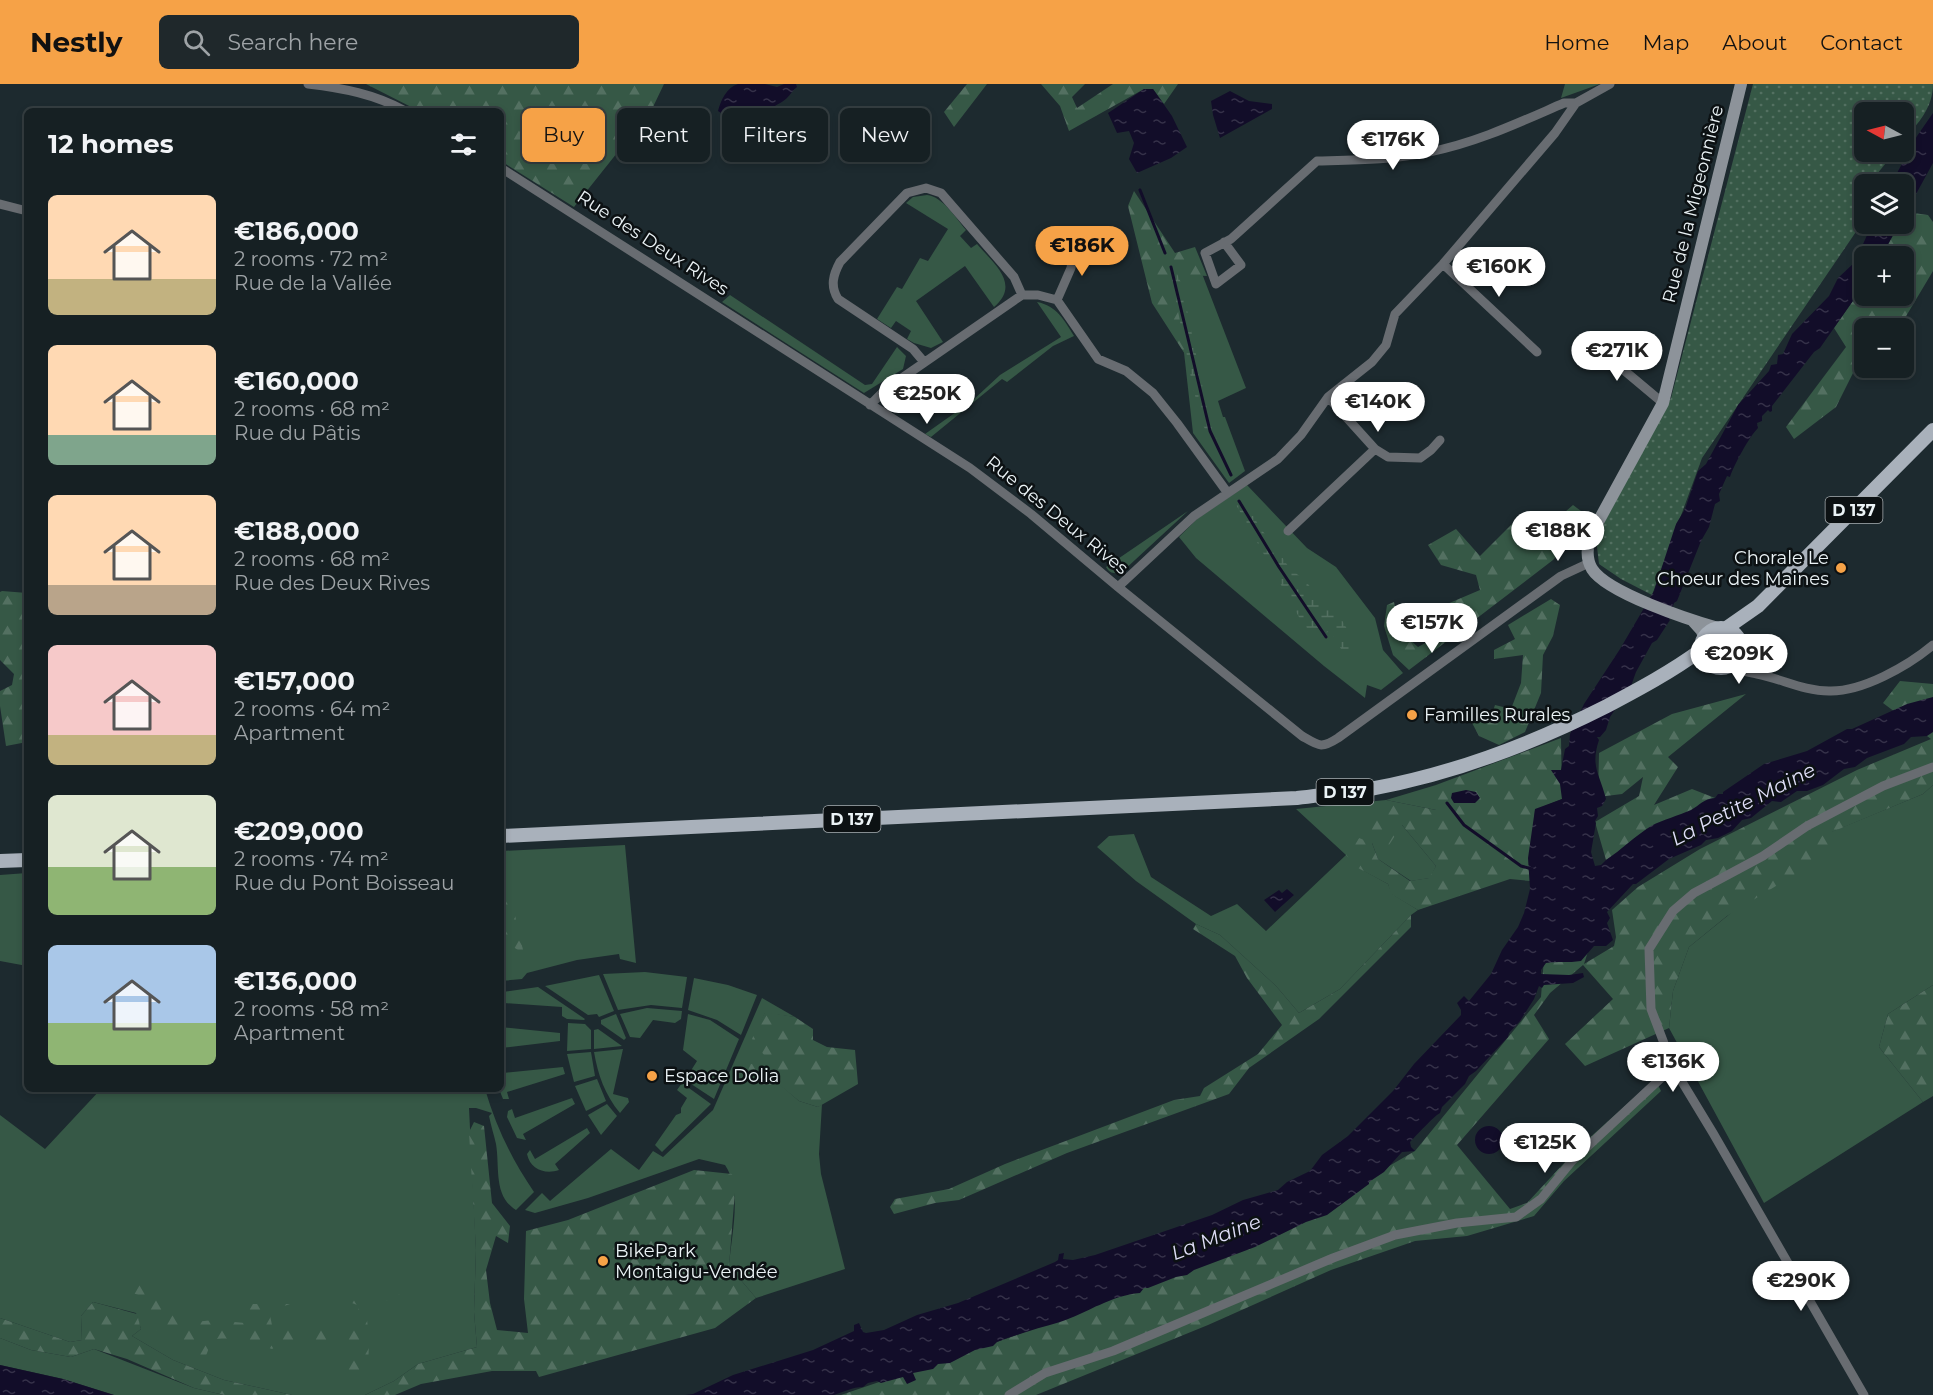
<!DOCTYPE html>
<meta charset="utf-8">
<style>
body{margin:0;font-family:Montserrat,sans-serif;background:#1f282b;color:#f1f3f6;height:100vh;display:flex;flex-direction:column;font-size:22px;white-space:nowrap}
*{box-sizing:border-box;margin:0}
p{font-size:20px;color:#9ea3a6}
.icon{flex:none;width:33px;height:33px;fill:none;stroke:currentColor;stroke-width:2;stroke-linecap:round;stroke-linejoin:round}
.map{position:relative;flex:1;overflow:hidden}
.panel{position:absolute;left:24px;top:24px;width:480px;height:984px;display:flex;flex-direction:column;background:#162023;border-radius:9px;box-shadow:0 3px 9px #0003,0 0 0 2px #353e41}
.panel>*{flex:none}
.hud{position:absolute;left:522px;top:24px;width:570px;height:54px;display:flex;gap:12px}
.needle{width:39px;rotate:277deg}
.fabs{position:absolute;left:1854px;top:18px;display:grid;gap:12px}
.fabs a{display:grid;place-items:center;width:60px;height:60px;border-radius:9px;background:#162023;box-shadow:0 3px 9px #0003,0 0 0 2px #353e41;font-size:30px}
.price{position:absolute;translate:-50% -51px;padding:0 14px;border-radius:21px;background:#fff;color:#222;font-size:20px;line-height:39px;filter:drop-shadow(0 2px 3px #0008)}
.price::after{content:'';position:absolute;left:50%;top:36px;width:18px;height:14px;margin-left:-9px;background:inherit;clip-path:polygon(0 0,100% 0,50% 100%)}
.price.on{background:#f6a247;color:#111}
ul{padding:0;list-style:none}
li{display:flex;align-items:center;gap:18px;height:150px;padding:0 24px}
li span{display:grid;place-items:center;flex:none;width:168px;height:120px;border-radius:9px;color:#555}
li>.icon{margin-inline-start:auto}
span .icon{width:72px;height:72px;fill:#fffc;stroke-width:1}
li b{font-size:26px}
h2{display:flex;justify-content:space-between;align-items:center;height:72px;padding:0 24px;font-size:26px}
.tag{padding:0 21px;border-radius:9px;background:#162023;box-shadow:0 3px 9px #0003,0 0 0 2px #353e41;font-size:21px;line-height:54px}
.tag.on{background:#f6a247;color:#111}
header{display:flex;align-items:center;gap:36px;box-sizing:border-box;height:84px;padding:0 30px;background:#f6a247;color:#111}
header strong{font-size:28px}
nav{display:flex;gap:33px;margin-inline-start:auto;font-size:21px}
.search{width:420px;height:54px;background:#1f282b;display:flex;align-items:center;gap:15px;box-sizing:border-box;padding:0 21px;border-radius:9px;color:#9ea3a6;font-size:22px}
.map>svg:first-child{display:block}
.green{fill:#365846}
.forest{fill:url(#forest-firs)}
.wetland{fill:url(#wetland-marsh)}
.park{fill:url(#park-dots)}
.water{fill:url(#water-ripples)}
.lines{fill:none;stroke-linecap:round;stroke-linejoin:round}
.stream{stroke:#120d29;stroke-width:3}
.street{stroke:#686c71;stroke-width:9}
.secondary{stroke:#8d939a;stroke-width:12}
.primary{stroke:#a9b1bb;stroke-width:14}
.poi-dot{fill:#f6a247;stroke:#0c1113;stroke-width:2}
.labels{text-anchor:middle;stroke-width:5;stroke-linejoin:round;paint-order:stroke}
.shield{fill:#0c1113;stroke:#a8afb2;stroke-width:1.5}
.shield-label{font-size:16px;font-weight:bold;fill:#ebf3f6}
.street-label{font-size:18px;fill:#ebf3f6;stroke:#0c1113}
.poi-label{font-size:18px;fill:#ebf3f6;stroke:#0c1113;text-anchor:start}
.water-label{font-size:20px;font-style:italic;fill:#dfdef7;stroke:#0c1113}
</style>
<header>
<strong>Nestly</strong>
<div class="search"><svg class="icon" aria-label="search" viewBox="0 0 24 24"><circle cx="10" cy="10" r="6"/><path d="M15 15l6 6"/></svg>Search here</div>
<nav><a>Home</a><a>Map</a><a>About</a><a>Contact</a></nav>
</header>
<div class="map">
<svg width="1933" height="1311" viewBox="0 0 1933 1311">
<defs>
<pattern id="forest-firs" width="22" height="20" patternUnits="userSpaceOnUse" patternTransform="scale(1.5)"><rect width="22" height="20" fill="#365846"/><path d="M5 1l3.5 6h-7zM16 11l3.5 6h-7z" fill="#537061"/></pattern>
<pattern id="wetland-marsh" width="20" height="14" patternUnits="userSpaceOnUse" patternTransform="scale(1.5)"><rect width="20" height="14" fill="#365846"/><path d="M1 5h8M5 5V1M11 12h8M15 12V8" fill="none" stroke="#537061"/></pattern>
<pattern id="park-dots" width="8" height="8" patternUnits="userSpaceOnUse" patternTransform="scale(1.5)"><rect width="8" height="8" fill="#365846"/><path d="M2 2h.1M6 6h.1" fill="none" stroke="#537061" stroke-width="1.8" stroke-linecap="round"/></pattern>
<pattern id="water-ripples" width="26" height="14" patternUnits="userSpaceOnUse" patternTransform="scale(1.5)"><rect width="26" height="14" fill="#120d29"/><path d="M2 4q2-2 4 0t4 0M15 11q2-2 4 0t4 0" fill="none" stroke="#353149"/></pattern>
</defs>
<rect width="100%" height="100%" fill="#1d2a2f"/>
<path class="green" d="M1565 0H1600L1561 14Z
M927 111C943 113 955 133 966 146L960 152 971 164 977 160C994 180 1021 200 994 223L965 182 916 217 943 258 931 264 914 259 907 255 911 247 896 237 891 244 877 235 897 203 902 205 920 174 928 177 948 145 906 119 913 113Z
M1191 187H1201L1246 304 1218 317 1223 333H1225L1245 387 1229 399 1193 349 1176 197Z
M730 211 865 301 872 300 897 263 906 272 903 285 864 309 722 218Z
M1037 218C1057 222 1064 236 1074 252L1053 262 1007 298 1002 295 931 353 925 350 973 316 1000 291 1061 253Z
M1247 401 1307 464 1336 483 1375 534 1383 566 1403 589 1381 606 1367 601 1365 614 1324 582 1196 474 1179 453 1197 435Z
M1188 427 1122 488C1115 490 1110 490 1106 483Z
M1710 564a10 10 0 1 1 20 0a10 10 0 1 1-20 0Z
M1436 701V726L1386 716 1402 741 1436 782 1430 794 1411 797 1378 775 1372 759 1359 784 1388 800 1392 810 1418 826 1411 831 1340 905 1299 929 1276 902 1220 851 1196 840 1136 797 1097 763 1109 752 1134 750 1151 793 1211 832 1237 820 1266 847 1346 771 1296 725 1386 716Z
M1933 701V901L1888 930 1879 963 1923 1018 1764 1119 1669 944 1673 907 1689 863 1831 748 1923 710Z
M625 761 636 879 620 875 619 870 577 876 527 889 522 895 501 897V767Z
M27 789V882L0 877V791Z
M645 888 687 893 682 924 651 921 618 926 603 890Z
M599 891 614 927 599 933 597 930 588 931 545 902Z
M694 894 728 901 757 911 741 951 717 936 688 926Z
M538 903 585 935 584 936 567 935 562 932V923L504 919 501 924 502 908Z
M762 914 795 933 765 929 753 955 765 971 776 997 799 1017 818 1023 822 1020 819 1070 821 1090 845 1185 756 1214 729 1182C731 1152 743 1107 725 1081L699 1075 588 1114 535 1129 525 1126 542 1109 550 1117 611 1065 639 1086 653 1067 663 1073 713 1026Z
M647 924 682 927 681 935 675 939 653 936 640 954 630 953 620 930Z
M616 930 626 954 624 956 601 940V936Z
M688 930 710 936 739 955 714 1015 685 996 697 977 683 966Z
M568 939 585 940 591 946V965L567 967Z
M501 943 560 949V957L501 964Z
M598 945 622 962 594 965V946Z
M623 965 613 1010 628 1014 629 1018 620 1029C605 1011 598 991 594 968Z
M591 968 595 992 574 998 567 970Z
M502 981 503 989 563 983 565 990 507 1008 509 1015H503L499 1005H501Z
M597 995 606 1017 586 1027 575 1002Z
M682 999 711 1020 662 1068 655 1061 676 1031 681 1029V1024L687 1014 677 1006Z
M101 1005H485C496 1043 512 1076 534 1108L516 1126C493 1112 500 1083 496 1060 494 1051 491 1042 489 1032L492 1029 476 1024H469L476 1166 474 1228 477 1263 418 1280 394 1297 365 1311H292L224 1296 173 1276 132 1252 141 1245 136 1229 93 1218 81 1232 82 1256 70 1258 0 1234V1031L45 1065Z
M572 1014 575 1020 523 1050 526 1056 517 1054 507 1033 508 1027 512 1025 515 1034Z
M607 1020 617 1032 601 1051 588 1031Z
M587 1044 590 1049 555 1080 559 1086C545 1091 530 1085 527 1070L530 1066 535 1075Z
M0 1254 31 1266 71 1273 94 1265 194 1304 224 1311H114L63 1295 0 1281Z"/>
<path class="forest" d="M366 0H664L652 25 574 123 501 77V27H419Z
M967 0H987L954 43 944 28Z
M1041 0H1085L1072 13 1077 24 1113 0H1178L1164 20 1153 5H1144L1069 47 1060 22Z
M1134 107 1175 169 1195 163 1207 192 1190 191 1179 197 1190 278 1152 219 1128 122Z
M1906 128 1928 131 1933 138V187L1899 244H1864V267L1836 323 1794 355 1786 343 1846 263 1834 244 1864 201V212H1904V172H1881L1899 140H1904Z
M1573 421 1581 427 1577 450 1553 476 1409 586 1393 571 1384 542 1387 521 1394 518 1400 547 1418 563 1454 543 1447 520 1480 506 1476 491 1441 481 1428 461 1456 445 1480 472 1513 439 1534 458 1555 457 1565 446V428Z
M2 507 27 509V658L6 662 0 622V607L12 601 14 590 0 576V508Z
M1551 515 1560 521 1553 552 1543 571 1541 609 1525 648 1499 661 1479 652 1471 637 1489 639 1495 621 1511 625 1521 599 1523 571 1494 575V566L1515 555 1508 541Z
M1900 597 1933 600V701L1923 710 1832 748 1836 765 1727 832 1689 863 1673 907 1669 944 1585 982 1565 960 1613 915 1583 881 1550 909 1534 931 1549 955 1457 1061 1510 1125 1527 1119 1577 1065 1655 995 1661 1007 1564 1097 1534 1132 1467 1152 1415 1157 1331 1186 1208 1241 1036 1311H841L1017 1251 1306 1130 1415 1067 1541 913 1544 874 1593 852 1584 880 1614 862 1616 853 1612 826 1638 803 1700 765 1857 686 1931 655 1883 619Z
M1746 610 1668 673 1678 683 1654 721 1692 705 1715 714 1606 776 1595 738 1639 712 1643 693 1622 710 1598 713 1599 669 1672 630Z
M1561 654 1562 715 1535 726 1530 797 1510 795 1418 826 1391 810 1388 800 1358 784 1346 771 1359 754 1372 759 1378 775 1410 797 1429 794 1436 782 1402 741 1389 761 1372 752 1367 738 1386 716 1436 726V701Z
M501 784H504L524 870 501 855Z
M1411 831V843L1319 935 1249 984 1229 1010 1067 1069 959 1116 935 1119 894 1130 890 1123 895 1115 949 1105 1005 1080 1174 1016 1200 1012 1204 1004 1258 970 1282 941 1247 894 1235 872 1193 845 1196 840 1220 851 1276 902 1299 929 1340 905Z
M1933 901V1012L1923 1018 1879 963 1888 930Z
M765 928 795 933 813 945V956L827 963 855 966 858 1000 818 1023 799 1017 776 998 766 1004 754 999 745 992 751 980H755L764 971 752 955Z
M474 1038 484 1042 492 1119 510 1142 508 1159 496 1152 486 1186 490 1219 497 1246 528 1249 524 1215 526 1147 568 1136 694 1086 732 1090 735 1107 729 1182 756 1214 715 1244 539 1293 536 1287H492L421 1300 395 1311H365L394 1297 418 1280 477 1263 474 1228 476 1166 469 1048Z
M99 1197 140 1198 159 1207 186 1239 213 1236 245 1239 248 1220H290L269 1227 272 1241 313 1248 329 1241 335 1245 350 1243 360 1222 341 1215 394 1210 407 1212 365 1222C369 1244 373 1286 359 1304L341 1294 349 1261 285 1257 272 1265C253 1259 232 1251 212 1256L202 1282 195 1280 181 1263 165 1257 147 1235 144 1213Z
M93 1218 137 1230 141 1245 132 1252 173 1276 224 1296 292 1311H224L194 1304 127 1275 94 1265 71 1273 31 1266 0 1254V1234L70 1258 82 1256 81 1232Z"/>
<path class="wetland" d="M1174 183 1182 201 1210 340 1222 367 1218 371 1203 341 1193 304 1170 186Z
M1242 411 1260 444 1274 461 1290 485 1305 496 1314 508 1336 526 1347 545 1351 564 1350 569 1344 570 1334 553 1329 547 1316 557 1299 533 1234 417Z"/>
<path class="park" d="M1753 0H1933C1933 24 1918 39 1904 56V28H1864V68H1895L1872 96 1871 100H1864V136L1702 374 1652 511 1621 495 1599 480 1596 454 1671 314Z"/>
<path class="water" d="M738 0H765L777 3 784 0H796L797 3C793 6 790 11 787 14 776 24 767 21 765 39L761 40 736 27 721 29 718 27C721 16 726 4 738 0Z
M1144 5H1153L1172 32 1187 63 1171 74 1137 89 1129 75 1134 59 1129 47 1117 49 1108 29Z
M1230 7 1249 17 1272 20V25L1220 54 1213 31 1211 17Z
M1933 29V79L1904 132V100H1891L1917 52Z
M1872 140H1899L1882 172H1864V201L1820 264 1814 268 1772 322V327L1770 328 1768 326 1762 332V337L1757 339 1758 344C1749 353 1734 381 1730 393L1727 392 1719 410 1720 417 1715 420 1709 443 1701 457 1677 517 1674 519 1669 535 1670 536 1657 556 1652 559 1636 588 1631 602 1610 633 1606 646 1600 653H1597L1599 656C1590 683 1600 690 1606 715L1602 722 1597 724 1598 732 1595 737 1596 739 1591 768 1595 782 1601 781 1606 776C1621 766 1635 752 1651 742 1664 735 1678 732 1691 726 1700 721 1703 715 1715 714L1718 710H1723V708L1764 680 1807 667 1847 645H1852L1907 620 1933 613V648L1927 652 1911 653 1904 660 1867 674 1855 683 1844 685 1823 701 1807 707H1797L1781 718 1772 717 1751 734 1742 736 1732 747 1718 754 1706 756 1701 761 1669 775 1636 800H1633L1607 828 1610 834 1607 839 1613 856 1606 862H1594L1581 877C1568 879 1558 877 1546 879L1541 886V890L1569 891 1583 889 1584 893 1573 899 1544 901 1542 904 1539 902 1534 915 1520 937 1509 949 1508 953 1476 987 1469 992 1465 1000 1442 1023 1440 1029C1433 1033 1417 1051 1410 1058L1411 1063 1415 1067 1402 1068 1384 1088 1369 1098V1100L1327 1131 1306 1138 1255 1163 1194 1186 1187 1191 1176 1193 1148 1204H1144L1140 1209C1112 1211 1087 1229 1060 1238 1039 1244 1018 1250 997 1258L993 1262 975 1266 950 1279 938 1280 933 1285 913 1289 916 1296 907 1300 903 1293 881 1299 877 1297 868 1299 863 1303C853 1303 843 1308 834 1311H685L693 1310 733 1291 813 1266 854 1247V1241L859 1239 863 1248 866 1249 884 1246 917 1231 958 1219 1055 1178 1058 1176 1059 1170 1064 1169 1063 1175 1073 1176 1095 1171 1212 1131 1243 1116 1278 1106 1287 1098 1310 1087 1322 1071 1348 1052 1393 1007 1414 980 1461 931V926L1457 919 1464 912 1469 917 1491 890 1502 866 1518 843 1524 829 1530 805 1528 774 1535 725 1562 715 1560 700 1551 686H1561L1565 665 1569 662 1570 650 1584 620 1620 565 1654 507 1676 440 1685 425 1698 387 1706 380 1738 321 1769 287 1771 281 1777 280 1778 271 1783 270 1792 250 1829 212 1838 194 1855 178Z
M1466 706 1476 708 1480 714 1475 719H1454L1451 714 1452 709Z
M1287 805 1294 811 1275 828 1264 816 1279 806 1282 809Z
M1475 1056a14 14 0 1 1 28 0a14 14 0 1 1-28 0Z
M0 1281 63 1295 114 1311H0Z"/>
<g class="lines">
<path class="stream" d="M1140 106 1165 169
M1171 183 1210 347 1231 391
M1239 417 1279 483 1326 553
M1447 719 1464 741 1521 782 1532 785"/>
<path class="street" d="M308 0C342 4 375 10 405 27
M501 84 970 384 1031 430 1118 503 1302 652C1319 662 1321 665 1338 654L1561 492 1589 479
M0 120 27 127
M1224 158 1241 181 1216 200 1205 169 1231 155 1317 77C1355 76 1392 76 1429 68 1476 59 1520 38 1564 19H1576
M1443 180 1537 268
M1057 216 1071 184 1074 162
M1589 257 1663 319
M924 278 913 265 838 215C830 202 833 191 840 178L907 109 926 104 941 109 1014 193 1022 211
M1328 313 1375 365 1388 373 1420 374 1431 366 1440 356
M870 321 886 305 1022 211H1038L1057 216 1098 275 1126 287 1153 309 1177 339 1227 408
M1288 447 1375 365
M1118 503 1194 432 1278 375 1301 351 1328 313 1372 278 1386 261 1395 230 1443 180 1555 49 1576 19 1610 0
M1739 570 1757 590
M1726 583C1736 586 1747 588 1757 590 1782 595 1804 607 1829 607 1862 608 1908 582 1933 561
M1009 1311 1045 1289 1113 1267 1333 1174 1395 1151 1457 1139 1516 1133 1541 1115 1572 1077 1673 983
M1864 1311 1713 1049 1673 983 1651 925 1649 865 1673 827 1694 809 1763 772 1807 742 1883 702 1933 683"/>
<path class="secondary" d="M1693 537 1702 547 1704 554
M1718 544C1690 536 1607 509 1592 485 1585 473 1587 461 1592 449L1663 319 1741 0"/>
<path class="primary" d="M1701 564a20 20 0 1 1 40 0a20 20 0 1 1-40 0Z
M1725 545 1758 522 1933 346
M501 752 1297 714C1321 711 1346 709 1370 705 1453 690 1532 660 1607 622 1639 605 1671 588 1701 566
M0 777 27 776"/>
</g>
<g class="poi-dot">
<circle cx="1841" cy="484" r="6"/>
<circle cx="1412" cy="631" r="6"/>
<circle cx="652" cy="992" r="6"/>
<circle cx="603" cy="1177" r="6"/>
</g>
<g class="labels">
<g class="shield">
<rect x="1825.5" y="413" width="57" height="26" rx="4.5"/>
<rect x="1316.5" y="695" width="57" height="26" rx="4.5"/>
<rect x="823.5" y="722" width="57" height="26" rx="4.5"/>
</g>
<g class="shield-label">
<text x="1854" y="432">D 137</text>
<text x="1345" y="714">D 137</text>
<text x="852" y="741">D 137</text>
</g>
<g class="street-label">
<text transform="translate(1693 120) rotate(-76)" y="6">Rue de la Migeonnière</text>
<text transform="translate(653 159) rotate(33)" y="6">Rue des Deux Rives</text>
<text transform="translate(1057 431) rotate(39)" y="6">Rue des Deux Rives</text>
</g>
<g class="poi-label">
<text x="1829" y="480" text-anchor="end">Chorale Le<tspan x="1829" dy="21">Choeur des Maines</tspan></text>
<text x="1424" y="637">Familles Rurales</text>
<text x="664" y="998">Espace Dolia</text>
<text x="615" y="1173">BikePark<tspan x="615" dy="21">Montaigu-Vendée</tspan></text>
</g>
<g class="water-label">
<text transform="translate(1743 720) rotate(-27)" y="7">La Petite Maine</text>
<text transform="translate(1216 1153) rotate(-21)" y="7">La Maine</text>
</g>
</g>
</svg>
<div class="fabs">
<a><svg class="needle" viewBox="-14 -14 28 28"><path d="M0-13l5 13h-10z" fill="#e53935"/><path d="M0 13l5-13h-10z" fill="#9ea3a6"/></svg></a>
<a><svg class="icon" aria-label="layers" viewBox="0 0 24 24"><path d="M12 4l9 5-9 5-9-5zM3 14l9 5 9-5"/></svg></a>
<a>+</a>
<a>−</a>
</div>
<b class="price" style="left:1393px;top:87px">€176K</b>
<b class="price on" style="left:1082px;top:193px">€186K</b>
<b class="price" style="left:1499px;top:214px">€160K</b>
<b class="price" style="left:1617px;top:298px">€271K</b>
<b class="price" style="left:927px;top:341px">€250K</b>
<b class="price" style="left:1378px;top:349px">€140K</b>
<b class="price" style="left:1558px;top:478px">€188K</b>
<b class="price" style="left:1432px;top:570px">€157K</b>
<b class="price" style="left:1739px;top:601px">€209K</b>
<b class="price" style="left:1673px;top:1009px">€136K</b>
<b class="price" style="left:1545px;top:1090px">€125K</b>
<b class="price" style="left:1801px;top:1228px">€290K</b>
<div class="hud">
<a class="tag on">Buy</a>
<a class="tag">Rent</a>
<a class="tag">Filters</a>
<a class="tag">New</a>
</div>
<section class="panel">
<h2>12 homes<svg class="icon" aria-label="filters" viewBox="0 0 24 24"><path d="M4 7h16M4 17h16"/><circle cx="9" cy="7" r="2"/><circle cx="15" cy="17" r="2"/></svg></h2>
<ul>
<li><span style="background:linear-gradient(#ffd9b3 70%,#c2b280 0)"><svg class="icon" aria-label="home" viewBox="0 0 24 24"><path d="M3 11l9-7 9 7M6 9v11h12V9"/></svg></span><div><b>€186,000</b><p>2 rooms · 72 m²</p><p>Rue de la Vallée</p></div></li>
<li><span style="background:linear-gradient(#ffd9b3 75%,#7fa58c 0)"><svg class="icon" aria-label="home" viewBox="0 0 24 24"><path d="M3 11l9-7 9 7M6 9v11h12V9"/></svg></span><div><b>€160,000</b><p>2 rooms · 68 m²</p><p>Rue du Pâtis</p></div></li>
<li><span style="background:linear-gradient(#ffd9b3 75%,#b9a48a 0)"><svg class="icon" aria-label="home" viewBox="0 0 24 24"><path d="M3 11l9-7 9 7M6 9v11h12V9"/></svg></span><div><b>€188,000</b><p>2 rooms · 68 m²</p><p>Rue des Deux Rives</p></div></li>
<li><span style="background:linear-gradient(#f6c9c9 75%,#c2b280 0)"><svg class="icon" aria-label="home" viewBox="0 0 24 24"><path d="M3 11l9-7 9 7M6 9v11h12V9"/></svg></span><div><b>€157,000</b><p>2 rooms · 64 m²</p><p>Apartment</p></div></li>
<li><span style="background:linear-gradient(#dfe7d0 60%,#8fb573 0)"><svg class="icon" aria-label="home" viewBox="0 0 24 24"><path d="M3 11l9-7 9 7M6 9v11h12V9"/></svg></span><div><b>€209,000</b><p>2 rooms · 74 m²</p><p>Rue du Pont Boisseau</p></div></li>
<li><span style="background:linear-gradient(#a9c7e8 65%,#8fb573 0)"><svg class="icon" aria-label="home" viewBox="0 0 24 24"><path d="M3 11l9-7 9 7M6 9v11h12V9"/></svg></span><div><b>€136,000</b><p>2 rooms · 58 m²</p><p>Apartment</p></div></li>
</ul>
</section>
</div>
